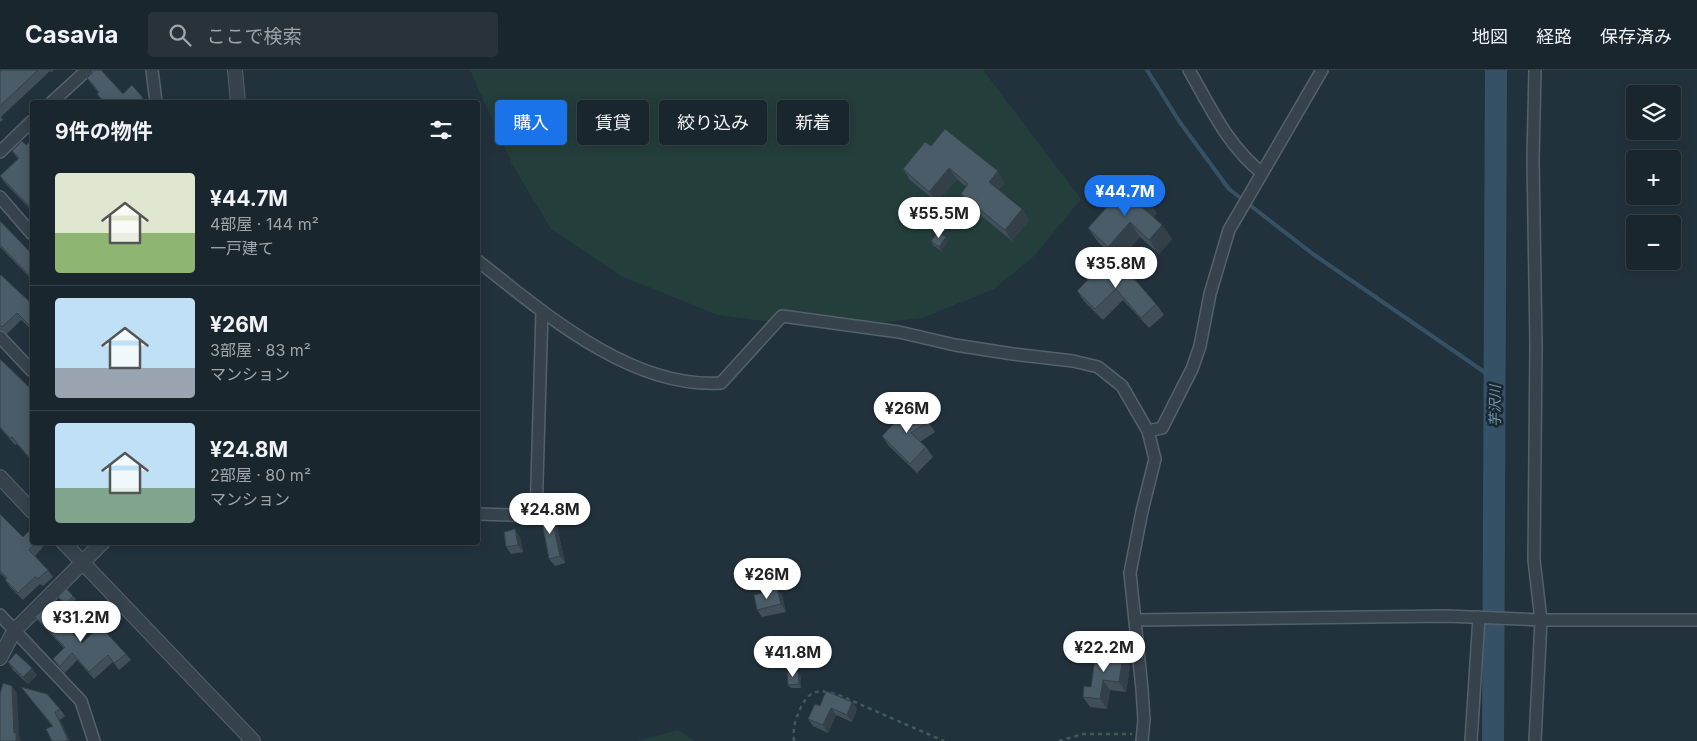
<!DOCTYPE html>
<html lang="ja">
<meta charset="utf-8">
<style>
body{margin:0;font-family:Inter,"Noto Sans JP",sans-serif;background:#27323a;color:#f1f3f6;height:100vh;display:flex;flex-direction:column;font-size:19px;white-space:nowrap}
*{box-sizing:border-box;margin:0}
p{font-size:16px;color:#9fa5aa}
.icon{flex:none;width:28px;height:28px;fill:none;stroke:currentColor;stroke-width:2;stroke-linecap:round;stroke-linejoin:round}
.map{position:relative;flex:1;overflow:hidden}
.sheet{position:absolute;left:30px;top:30px;width:450px;height:445px;display:flex;flex-direction:column;background:#1a262e;border-radius:5px;box-shadow:0 2px 12px #0003,0 0 0 1px #38434a}
.sheet>*{flex:none}
.top-card{position:absolute;left:495px;top:30px;width:475px;height:45px;display:flex;gap:10px}
.fabs{position:absolute;left:1626px;top:15px;display:grid;gap:10px}
.fabs a{display:grid;place-items:center;width:55px;height:55px;border-radius:5px;background:#1a262e;box-shadow:0 2px 12px #0003,0 0 0 1px #38434a;font-size:25px}
.price{position:absolute;translate:-50% -42px;padding:0 11px;border-radius:18px;background:#fff;color:#222;font-size:16px;line-height:32px;filter:drop-shadow(0 1px 2px #0008)}
.price::after{content:'';position:absolute;left:50%;top:30px;width:15px;height:11px;margin-left:-8px;background:inherit;clip-path:polygon(0 0,100% 0,50% 100%)}
.price.active{background:#1a73e8;color:#fff}
ul{padding:0;list-style:none}
li{display:flex;align-items:center;gap:15px;height:125px;padding:0 25px}
li+li{border-top:1px solid #38434a}
li span{display:grid;place-items:center;flex:none;width:140px;height:100px;border-radius:5px;color:#555}
li>.icon{margin-inline-start:auto}
span .icon{width:60px;height:60px;fill:#fffc;stroke-width:1}
li b{font-size:21px}
h2{display:flex;justify-content:space-between;align-items:center;height:60px;padding:0 25px;font-size:21px}
.tag{padding:0 18px;border-radius:5px;background:#1a262e;box-shadow:0 2px 12px #0003,0 0 0 1px #38434a;font-size:18px;line-height:45px}
.tag.active{background:#1a73e8;color:#fff}
header{display:flex;align-items:center;gap:30px;box-sizing:border-box;height:70px;padding:0 25px;background:#1a262e;border-bottom:1px solid #38434a}
header strong{font-size:24px}
nav{display:flex;gap:28px;margin-inline-start:auto;font-size:18px}
.search{width:350px;height:45px;background:#27323a;display:flex;align-items:center;gap:12px;box-sizing:border-box;padding:0 18px;border-radius:5px;color:#9fa5aa;font-size:19px}
.map>svg:first-child{display:block}
.green{fill:#243e3c}
.lines{fill:none;stroke-linecap:round;stroke-linejoin:round}
.stream{stroke:#355165;stroke-width:4}
.river{stroke:#355165;stroke-width:22}
.minor-casing{stroke:#54616b;stroke-width:14}
.tertiary-casing{stroke:#54616b;stroke-width:16}
.path{stroke:#425a59;stroke-width:2.5;stroke-dasharray:4 4;stroke-linecap:butt}
.minor{stroke:#36434d;stroke-width:11}
.tertiary{stroke:#36434d;stroke-width:14}
.wall{fill:#404f59}
.shaded-wall{fill:#344049}
.building{fill:#4a5c68;stroke:#344049}
.labels{text-anchor:middle;stroke-width:5;stroke-linejoin:round;paint-order:stroke}
.water-label{font-size:14px;font-style:italic;fill:#7095ad;stroke:#1b2832}
</style>
<header>
<strong>Casavia</strong>
<div class="search"><svg class="icon" aria-label="search" viewBox="0 0 24 24"><circle cx="10" cy="10" r="6"/><path d="M15 15l6 6"/></svg>ここで検索</div>
<nav><a>地図</a><a>経路</a><a>保存済み</a></nav>
</header>
<div class="map">
<svg width="1697" height="671" viewBox="0 0 1697 671">
<rect width="100%" height="100%" fill="#22323d"/>
<path class="green" d="M470 0H983L1081 129 1034 186 994 219 922 248 827 259 718 245 621 206 551 159 512 94Z
M678 660 694 671H638Z"/>
<g class="lines">
<path class="stream" d="M1147 0 1179 51 1229 119 1313 184 1496 310"/>
<path class="river" d="M1493 671 1496 0"/>
<g class="minor-casing">
<path id="minor" d="M152 0 156 32
M1189 0C1211 38 1227 75 1262 103
M52 32 87 0
M0 82 32 51
M0 127 32 164
M478 191C544 243 631 319 721 313L782 246 899 262 955 275 1013 284 1073 291 1098 297 1122 316 1148 361 1155 389 1142 441 1130 503 1142 619 1144 650 1142 671
M0 267 32 301
M1148 361 1162 358 1192 299 1200 276 1210 224 1229 160 1322 0
M478 444 536 446 542 241
M0 545 81 631 94 671
M1136 550 1446 546 1541 550H1697
M1471 671 1479 547
M1535 671 1541 550 1534 490 1536 274 1533 89 1535 0"/>
</g>
<g class="tertiary-casing">
<path id="tertiary" d="M235 0 238 32
M0 407 32 441
M63 472 253 671
M0 588 14 561 103 472"/>
</g>
<path class="path" d="M794 671C793 661 794 653 798 644 808 619 817 618 841 626L944 671
M1059 671 1083 664H1132"/>
<use href="#minor" class="minor"/>
<use href="#tertiary" class="tertiary"/>
</g>
<path class="wall" d="M0 0H54L51 2 50 1 1 47 3 50 0 52Z
M87 8 123 24 143 28 146 32H103L97 24 99 23 92 15Z
M32 70V141L5 113 0 106 18 89 12 81 26 75Z
M931 76 1005 112 999 120 1022 139 1029 150 1012 171 968 135 961 124 966 117 957 109 937 132 910 110 903 99Z
M1147 129 1157 143 1153 147 1162 155 1172 169 1159 184 1140 167 1118 191 1098 172 1088 158Z
M0 151 32 184V210L0 177Z
M931 171H948L941 181 933 175Z
M1101 203 1156 234 1164 245 1149 258 1123 230 1103 250 1084 231 1077 221Z
M0 206 32 234V260L21 250 7 264 0 259Z
M0 289 32 320V392L17 374 15 375 0 358Z
M917 335 935 362 920 372 926 377 933 387 917 403 889 376 882 366Z
M550 440 555 447 565 493 555 496 549 489Z
M0 444 23 467 32 472H40L43 477 35 486 48 500 53 507 43 516 40 514 23 530 10 517 5 510 6 509 0 503Z
M520 467 523 482 511 484 506 477Z
M777 519 782 526 786 542 762 547 757 540Z
M73 526 76 529 68 537 58 527Z
M35 547 82 573 126 584 131 590 119 600 113 592 94 609 77 590 65 603 58 596 53 589 64 578 40 553Z
M1096 582 1130 596 1126 622 1110 620 1107 639 1090 637 1083 627 1091 617Z
M8 592 37 605 28 614 13 600Z
M801 606V618H791L788 615Z
M21 617 60 639 65 646 60 650 70 671H52V656Z
M852 632 857 639 852 652 836 645 828 663 813 656 808 649 820 636Z"/>
<path class="shaded-wall" d="M949 98 957 109 937 132 929 122Z
M998 101 1005 112 997 123 989 112Z
M1147 129 1157 143 1151 150 1141 136Z
M1022 139 1029 150 1012 171 1005 160Z
M1130 152 1140 167 1118 191 1108 177Z
M1162 155 1172 169 1159 184 1149 170Z
M946 167 948 171 941 181 939 177Z
M550 440 555 447 565 493 560 486Z
M515 459 520 467 523 482 518 475Z
M777 519 782 526 786 542 781 534Z
M1123 586 1130 596 1126 622 1119 612Z
M32 598 37 605 28 614 23 607Z
M798 602 801 606V618L799 614Z
M1103 610 1110 620 1107 639 1100 629Z
M12 616 17 623 19 667 21 671H16L14 663Z
M852 632 857 639 852 652 847 645Z
M831 638 836 645 828 663 823 655Z
M55 642 60 650 70 671H68Z"/>
<path class="building" d="M0 0H38L0 36Z
M95 0H101L123 24 132 15 143 28 138 32H104L97 24 99 22 87 8Z
M945 59 998 101 989 112 1022 139 1005 160 961 124 968 114 949 98 929 122 903 99 925 72 931 76Z
M32 70V139L0 106 19 88 12 81 22 71 26 75Z
M1129 113 1147 129 1141 136 1162 155 1149 170 1130 152 1108 177 1088 158Z
M0 151 32 184V208L0 175Z
M938 162 946 167 939 177 931 171Z
M1113 191 1129 207 1131 205 1156 234 1141 248 1116 219 1095 239 1077 221 1098 199 1100 204Z
M1 205 32 234V258L17 243 2 257 0 255V206Z
M0 289 32 320V391L12 367 10 368 0 357Z
M917 335 928 352 911 363 926 377 910 394 882 366 903 344Z
M550 440 560 486 549 489 540 442Z
M0 444 23 467 29 461 32 465V472H36L29 480 48 500 38 509 35 507 18 523 5 510 7 508 0 501Z
M515 459 518 475 506 477 504 462Z
M66 518 73 526 66 534 58 527Z
M777 519 781 534 757 540 754 525Z
M46 536 82 573 100 556 126 584 114 593 108 585 89 602 72 583 60 596 53 589 65 577 35 547Z
M1096 582 1123 586 1119 612 1103 610 1100 629 1083 627 1084 616 1091 617Z
M16 583 32 598 23 607 8 592Z
M798 602 799 614 788 615 787 603Z
M3 613 12 616 14 663H16V671H0V624Z
M21 617 47 624 60 639 55 642 68 670 65 671H52L46 659 53 656Z
M826 621 852 632 847 645 831 638 823 655 808 649 815 634 820 636Z"/>
<g class="labels">
<g class="water-label">
<text transform="translate(1495 336) rotate(-90)" y="5">芋沢川</text>
</g>
</g>
</svg>
<div class="fabs">
<a><svg class="icon" aria-label="layers" viewBox="0 0 24 24"><path d="M12 4l9 5-9 5-9-5zM3 14l9 5 9-5"/></svg></a>
<a>+</a>
<a>−</a>
</div>
<b class="price active" style="left:1125px;top:147px">¥44.7M</b>
<b class="price" style="left:939px;top:169px">¥55.5M</b>
<b class="price" style="left:1116px;top:219px">¥35.8M</b>
<b class="price" style="left:907px;top:364px">¥26M</b>
<b class="price" style="left:550px;top:465px">¥24.8M</b>
<b class="price" style="left:767px;top:530px">¥26M</b>
<b class="price" style="left:81px;top:573px">¥31.2M</b>
<b class="price" style="left:1104px;top:603px">¥22.2M</b>
<b class="price" style="left:793px;top:608px">¥41.8M</b>
<div class="top-card">
<a class="tag active">購入</a>
<a class="tag">賃貸</a>
<a class="tag">絞り込み</a>
<a class="tag">新着</a>
</div>
<section class="sheet">
<h2>9件の物件<svg class="icon" aria-label="filters" viewBox="0 0 24 24"><path d="M4 7h16M4 17h16"/><circle cx="9" cy="7" r="2"/><circle cx="15" cy="17" r="2"/></svg></h2>
<ul>
<li><span style="background:linear-gradient(#dfe7d0 60%,#8fb573 0)"><svg class="icon" aria-label="home" viewBox="0 0 24 24"><path d="M3 11l9-7 9 7M6 9v11h12V9"/></svg></span><div><b>¥44.7M</b><p>4部屋 · 144 m²</p><p>一戸建て</p></div></li>
<li><span style="background:linear-gradient(#bfe0f5 70%,#9aa5b1 0)"><svg class="icon" aria-label="home" viewBox="0 0 24 24"><path d="M3 11l9-7 9 7M6 9v11h12V9"/></svg></span><div><b>¥26M</b><p>3部屋 · 83 m²</p><p>マンション</p></div></li>
<li><span style="background:linear-gradient(#bfe0f5 65%,#7fa58c 0)"><svg class="icon" aria-label="home" viewBox="0 0 24 24"><path d="M3 11l9-7 9 7M6 9v11h12V9"/></svg></span><div><b>¥24.8M</b><p>2部屋 · 80 m²</p><p>マンション</p></div></li>
</ul>
</section>
</div>
